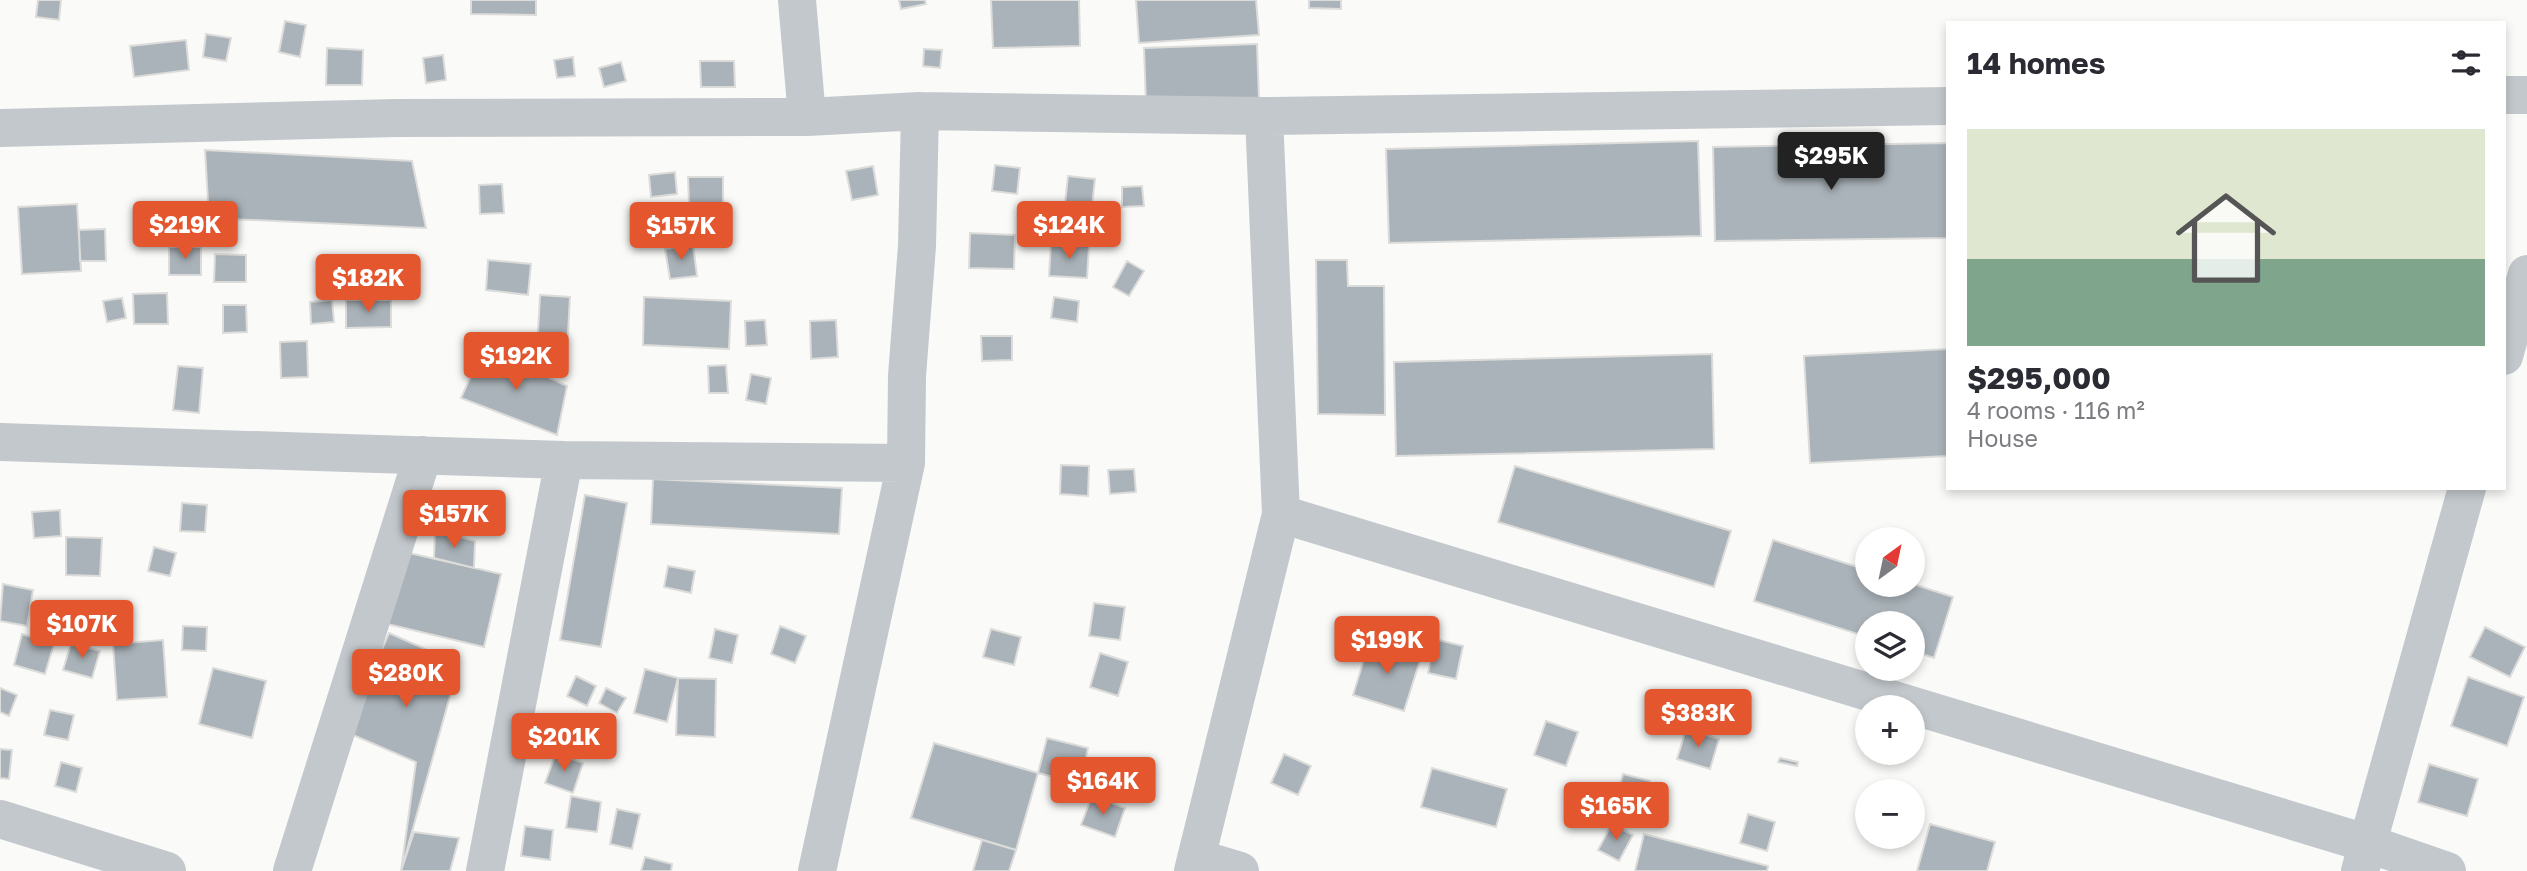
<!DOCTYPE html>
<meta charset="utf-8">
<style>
body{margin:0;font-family:"Golos Text",sans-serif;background:#f7f7f7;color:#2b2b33;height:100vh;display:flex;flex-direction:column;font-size:26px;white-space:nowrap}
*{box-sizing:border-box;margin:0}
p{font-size:23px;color:#7c7c81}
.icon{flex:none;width:38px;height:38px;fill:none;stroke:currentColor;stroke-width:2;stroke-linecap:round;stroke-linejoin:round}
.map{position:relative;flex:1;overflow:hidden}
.sheet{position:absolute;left:1946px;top:21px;width:560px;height:469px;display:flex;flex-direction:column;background:#fff;border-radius:0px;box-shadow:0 4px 10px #0003}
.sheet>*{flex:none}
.needle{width:46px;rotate:33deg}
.tools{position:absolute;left:1855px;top:527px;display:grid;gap:14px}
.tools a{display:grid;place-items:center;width:70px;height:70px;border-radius:50%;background:#fff;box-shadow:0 4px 10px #0003;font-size:35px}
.price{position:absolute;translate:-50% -60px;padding:0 16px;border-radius:7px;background:#e4572e;color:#fff;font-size:23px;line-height:46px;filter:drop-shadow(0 2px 4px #0008)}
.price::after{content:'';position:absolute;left:50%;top:42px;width:21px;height:16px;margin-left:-10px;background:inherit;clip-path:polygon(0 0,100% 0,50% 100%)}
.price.current{background:#222;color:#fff}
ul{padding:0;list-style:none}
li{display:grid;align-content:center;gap:14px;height:371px;padding:0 21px}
li span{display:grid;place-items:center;height:217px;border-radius:0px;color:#555}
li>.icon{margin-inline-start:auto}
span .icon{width:126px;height:126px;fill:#fffc;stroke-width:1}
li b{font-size:30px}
h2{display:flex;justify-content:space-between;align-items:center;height:84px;padding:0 21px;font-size:30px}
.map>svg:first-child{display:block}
.building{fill:#aab3b9;stroke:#dcdcda;stroke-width:2}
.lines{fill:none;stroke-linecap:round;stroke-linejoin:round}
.minor{stroke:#c3c8cc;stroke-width:38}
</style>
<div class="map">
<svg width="2527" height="871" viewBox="0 0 2527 871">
<rect width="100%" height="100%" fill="#fafaf8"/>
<path class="building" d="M38 0H61L59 20 36 17Z
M471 0H536V15L471 14Z
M899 0H925L926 4 901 9Z
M991 0H1079L1080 46 993 48Z
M1136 0H1256L1259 35 1139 43Z
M1309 0H1341V9L1309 8Z
M285 21 306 25 300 57 279 52Z
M206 34 231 38 226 61 203 57Z
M186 40 189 70 134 77 130 46Z
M1257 44 1259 100 1146 104 1144 48Z
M327 48 363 50 362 85H326Z
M924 49 942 50 940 68 923 66Z
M443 55 446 80 426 83 423 58Z
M573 57 575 76 557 78 554 60Z
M700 61H734L735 87H701Z
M621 62 626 81 604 87 599 68Z
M1698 141 1701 236 1389 243 1386 149Z
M1948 143V238L1715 241 1713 147Z
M205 150 412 161 426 228 209 218Z
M995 165 1020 168 1017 194 992 191Z
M873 166 878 195 852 200 846 171Z
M675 172 677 194 651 197 649 175Z
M1068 176 1095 179 1092 206 1065 203Z
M688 177H723V204H689Z
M502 184 504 213 480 214 479 185Z
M1142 186 1144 206 1122 207V187Z
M77 204 81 271 22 274 18 207Z
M105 229 106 261H80L79 230Z
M970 233 1015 235 1014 269 969 268Z
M1051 243 1089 246 1087 278 1049 276Z
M693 245 697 276 670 279 665 249Z
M169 247H201V275H169Z
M215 254 246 255V282H214Z
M488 260 531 264 528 295 486 290Z
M1316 260H1347L1348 286H1384L1385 415 1318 414Z
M1127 261 1144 271 1129 296 1113 287Z
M167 293 168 324H134L133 294Z
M540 295 570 297 567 352 537 350Z
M644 297 731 301 729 349 643 345Z
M1054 297 1079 301 1077 322 1051 318Z
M122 298 126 318 107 322 103 301Z
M332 300 334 322 311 324 310 302Z
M346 300H391V327L346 328Z
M223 305H246L247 332 223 333Z
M765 320 767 345 746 346 745 321Z
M836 320 838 357 811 359 810 321Z
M981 336H1012V360L982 361Z
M307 341 308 377 281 378 280 342Z
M484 347 567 386 557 435 461 398Z
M1948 349V456L1810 463 1804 356Z
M1712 354 1714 449 1396 456 1394 362Z
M726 365 728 393H709L708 366Z
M178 366 203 368 199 413 173 410Z
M751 374 771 378 766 404 746 400Z
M1061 465 1089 466 1088 496 1060 494Z
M1515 466 1731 531 1714 587 1498 522Z
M1134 469 1136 492 1110 494 1108 470Z
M653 479 842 488 839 534 651 524Z
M585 495 627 503 601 647 560 640Z
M182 503 207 505 205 532 180 531Z
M60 510 61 536 34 538 32 512Z
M435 531 475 541 474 568 434 558Z
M66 537 102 538 100 576 66 575Z
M1773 540 1867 570V584H1913L1953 597 1934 658 1913 651V623H1867V637L1754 601Z
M154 547 176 553 170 576 148 571Z
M396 550 501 574 484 647 379 622Z
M668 566 695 571 691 593 664 587Z
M3 584 33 590 27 626 0 621Z
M1094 603 1125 607 1120 640 1089 636Z
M183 626 207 627 206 651 182 650Z
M780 626 806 636 795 663 771 654Z
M2485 627 2525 647 2510 677 2470 657Z
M715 629 738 635 732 663 709 658Z
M991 629 1021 637 1014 665 983 657Z
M389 633 459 664 401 871 416 762 346 732Z
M22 634 54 644 45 674 14 665Z
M1435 639 1463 646 1456 679 1428 673Z
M163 640 167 697 117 700 113 644Z
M1370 640 1421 657 1404 711 1353 695Z
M71 643 100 651 92 678 63 670Z
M1100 653 1128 662 1118 696 1090 687Z
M213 668 266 681 252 738 199 724Z
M645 669 678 678 667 722 634 713Z
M576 676 596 686 587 706 567 696Z
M2468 677 2524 697 2507 746 2451 726Z
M678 678 716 679 715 737 676 735Z
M0 688 17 695 9 716 0 712Z
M606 688 626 698 617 713 599 703Z
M50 710 74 715 68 740 44 735Z
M567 717 585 723 577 746 559 741Z
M1546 721 1578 732 1566 766 1534 755Z
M1686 729 1719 739 1710 769 1677 759Z
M1047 738 1088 748 1080 784 1038 773Z
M934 743 1038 773 1016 850 911 818Z
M0 749 12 750 9 779 0 778Z
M556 753 583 763 573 793 545 783Z
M1284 754 1311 766 1298 795 1271 783Z
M1780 758 1798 762 1797 766 1778 762Z
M61 762 82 768 76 792 55 786Z
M2429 764 2478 779 2467 816 2418 802Z
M1432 768 1507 789 1496 827 1421 807Z
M1115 769 1136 774 1131 797 1109 791Z
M1623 774 1650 781 1643 808 1616 801Z
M571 796 601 802 597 832 566 828Z
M1092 796 1125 808 1115 837 1081 825Z
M617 809 640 814 632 849 610 844Z
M1748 814 1775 822 1767 851 1740 843Z
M1612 824 1633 835 1619 861 1598 850Z
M1930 824 1995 842 1987 871H1917Z
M525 826 553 830 550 860 521 856Z
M414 832 459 838 450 871H401Z
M1644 834 1768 866 1767 871H1635Z
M982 840 1016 850 1009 871H973Z
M645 857 672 864 671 871H641Z"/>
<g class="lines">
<path class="minor" d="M797 0 807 117
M2504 95H2527
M0 128 396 118 807 117 920 111 1264 116 1948 106
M2504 356 2527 274
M0 442 564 460 906 463
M1281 514 2369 844 2447 871
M0 819 167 871
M1197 858 1240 871
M292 871 423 455
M485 871 564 460
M817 871 906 463 907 376 917 246 920 111
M1193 871 1281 514 1264 116
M2360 871 2467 488"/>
</g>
</svg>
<div class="tools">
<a><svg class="needle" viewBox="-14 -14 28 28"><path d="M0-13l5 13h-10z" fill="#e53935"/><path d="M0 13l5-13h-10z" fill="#7c7c81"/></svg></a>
<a><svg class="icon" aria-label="layers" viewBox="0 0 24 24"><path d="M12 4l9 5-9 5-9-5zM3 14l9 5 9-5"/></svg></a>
<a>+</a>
<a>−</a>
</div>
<b class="price current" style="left:1831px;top:192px">$295K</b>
<b class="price" style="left:185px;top:261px">$219K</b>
<b class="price" style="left:1069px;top:261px">$124K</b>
<b class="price" style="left:681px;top:262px">$157K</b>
<b class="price" style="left:368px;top:314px">$182K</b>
<b class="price" style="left:516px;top:392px">$192K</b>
<b class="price" style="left:454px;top:550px">$157K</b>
<b class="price" style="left:82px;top:660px">$107K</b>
<b class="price" style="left:1387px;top:676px">$199K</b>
<b class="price" style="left:406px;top:709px">$280K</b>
<b class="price" style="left:1698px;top:749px">$383K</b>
<b class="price" style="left:564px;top:773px">$201K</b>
<b class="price" style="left:1103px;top:817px">$164K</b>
<b class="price" style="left:1616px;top:842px">$165K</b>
<section class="sheet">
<h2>14 homes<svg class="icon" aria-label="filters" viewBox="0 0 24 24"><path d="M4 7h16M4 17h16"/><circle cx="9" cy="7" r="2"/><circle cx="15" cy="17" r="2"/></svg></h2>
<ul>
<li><span style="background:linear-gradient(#dfe7d0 60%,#7fa58c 0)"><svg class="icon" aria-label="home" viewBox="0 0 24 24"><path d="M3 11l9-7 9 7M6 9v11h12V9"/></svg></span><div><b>$295,000</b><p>4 rooms · 116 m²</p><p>House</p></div></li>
</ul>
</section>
</div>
